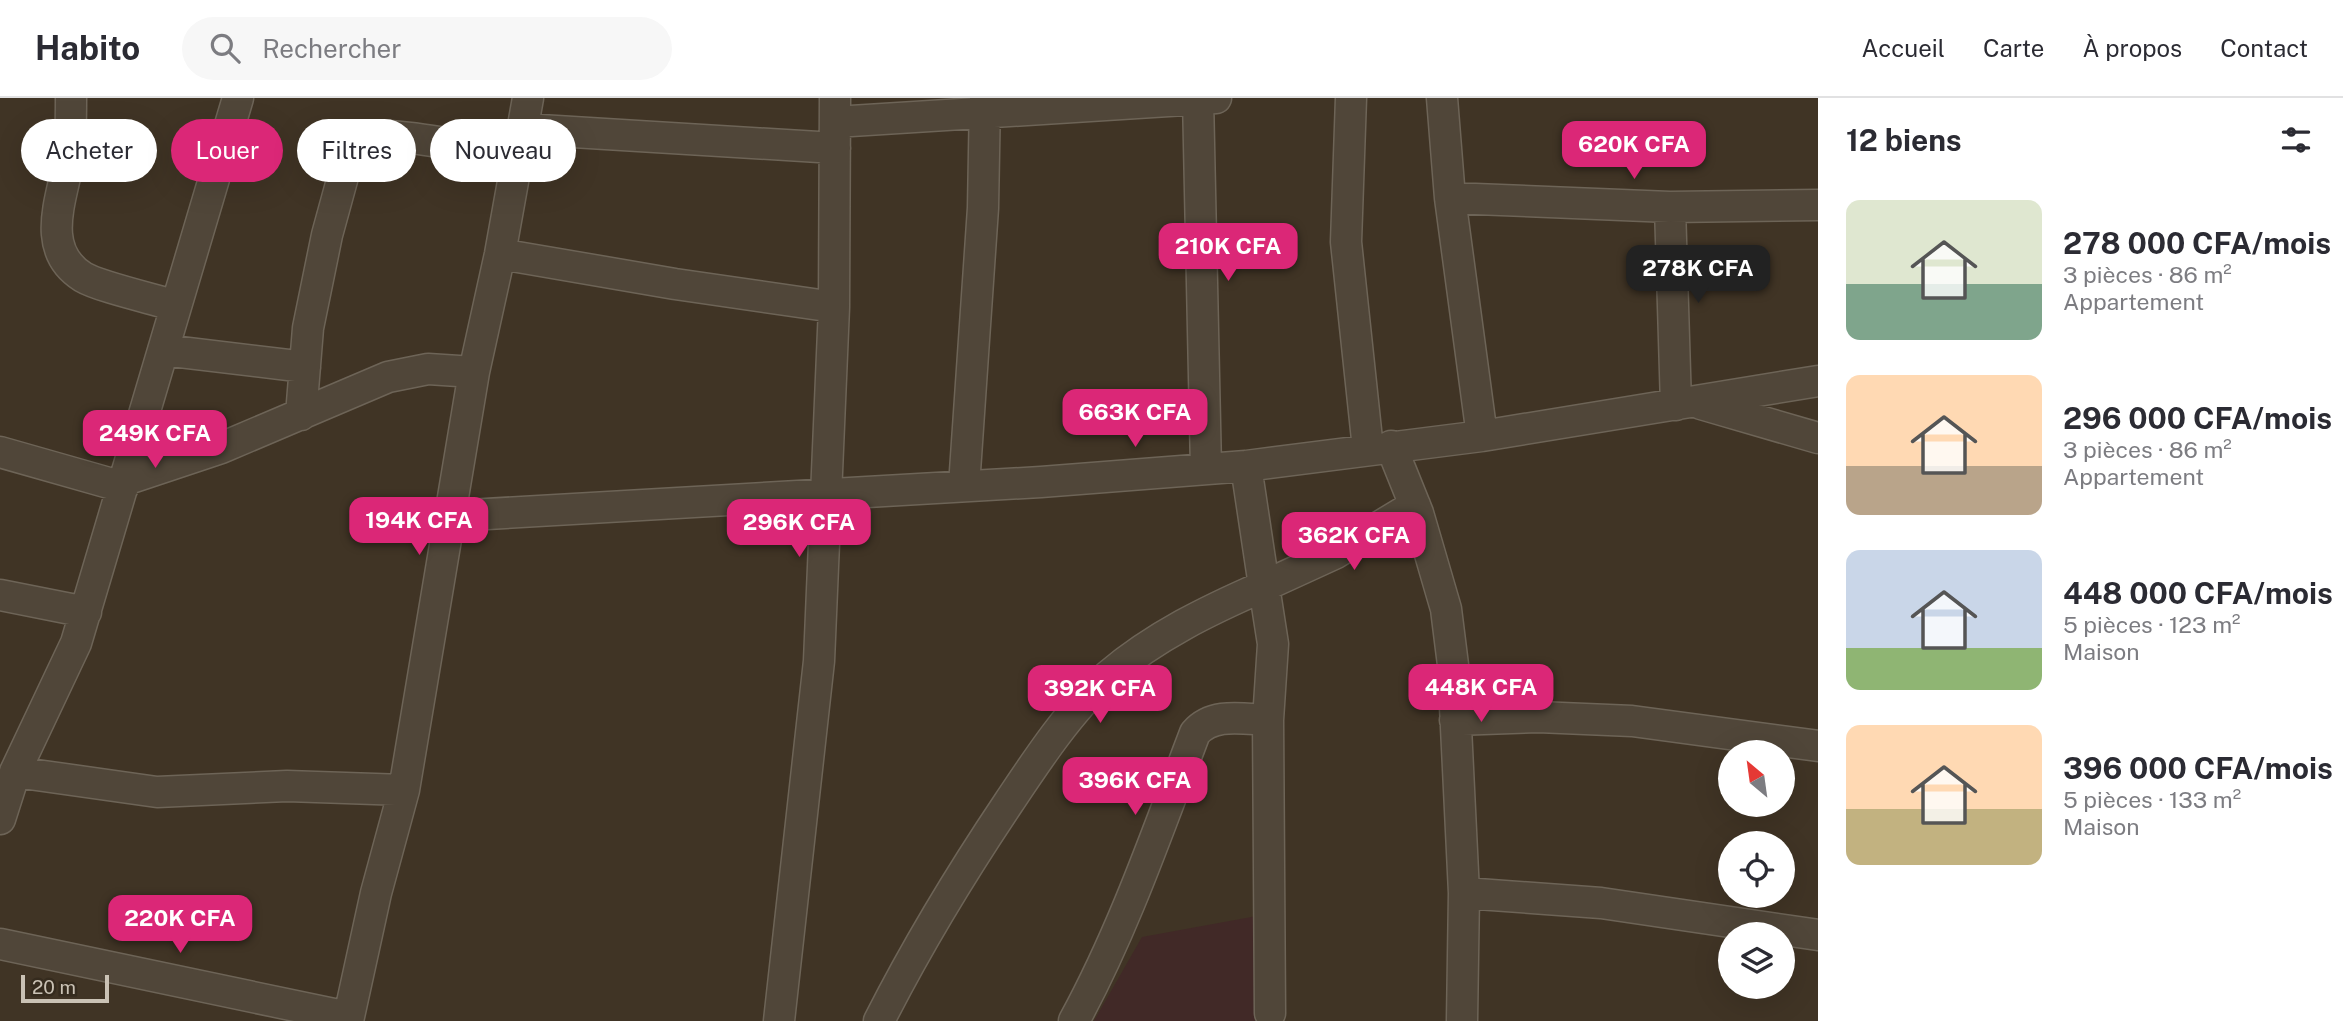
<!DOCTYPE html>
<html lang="fr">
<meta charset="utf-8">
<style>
body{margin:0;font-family:"Public Sans",sans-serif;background:#f7f7f7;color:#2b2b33;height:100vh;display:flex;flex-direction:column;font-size:26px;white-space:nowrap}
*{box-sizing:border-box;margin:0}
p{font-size:23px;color:#7c7c81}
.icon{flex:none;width:38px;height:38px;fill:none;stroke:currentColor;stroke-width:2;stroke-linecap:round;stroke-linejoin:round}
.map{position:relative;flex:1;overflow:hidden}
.side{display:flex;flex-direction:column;background:#fff;width:525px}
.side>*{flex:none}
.top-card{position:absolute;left:21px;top:21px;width:665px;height:63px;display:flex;gap:14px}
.needle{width:46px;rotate:331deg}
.fabs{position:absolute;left:1718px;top:642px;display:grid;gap:14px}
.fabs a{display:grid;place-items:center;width:77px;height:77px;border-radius:50%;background:#fff;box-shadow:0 7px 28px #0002;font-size:35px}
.scale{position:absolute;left:21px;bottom:18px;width:88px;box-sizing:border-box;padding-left:7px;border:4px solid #cac2b5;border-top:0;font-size:19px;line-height:24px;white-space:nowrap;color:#cac2b5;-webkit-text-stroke:5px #352b1e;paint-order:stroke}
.price{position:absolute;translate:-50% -60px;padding:0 16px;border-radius:14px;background:#db2777;color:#fff;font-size:23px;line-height:46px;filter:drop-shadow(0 2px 4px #0008)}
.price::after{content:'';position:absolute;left:50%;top:42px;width:21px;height:16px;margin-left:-10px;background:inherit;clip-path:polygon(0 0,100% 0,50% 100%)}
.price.current{background:#222;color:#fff}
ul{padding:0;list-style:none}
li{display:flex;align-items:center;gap:21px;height:175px;padding:0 28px}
li span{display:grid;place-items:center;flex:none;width:196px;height:140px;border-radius:14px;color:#555}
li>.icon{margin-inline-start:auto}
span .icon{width:84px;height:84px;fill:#fffc;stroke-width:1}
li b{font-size:30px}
h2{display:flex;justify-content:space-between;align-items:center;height:84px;padding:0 28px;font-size:30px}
.chip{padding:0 24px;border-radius:32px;background:#fff;box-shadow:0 7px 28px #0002;font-size:24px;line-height:63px}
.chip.current{background:#db2777;color:#fff}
header{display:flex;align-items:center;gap:42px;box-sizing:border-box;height:98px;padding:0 35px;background:#fff;border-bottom:2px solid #e1e1e2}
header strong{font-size:33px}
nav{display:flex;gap:38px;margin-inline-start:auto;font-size:24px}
.search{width:490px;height:63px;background:#f7f7f7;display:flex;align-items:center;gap:18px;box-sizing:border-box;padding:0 24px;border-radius:38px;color:#7c7c81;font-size:26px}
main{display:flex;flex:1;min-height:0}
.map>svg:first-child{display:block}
.green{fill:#412927}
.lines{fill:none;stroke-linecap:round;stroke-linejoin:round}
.minor-casing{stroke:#6d6457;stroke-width:33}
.minor{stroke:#504639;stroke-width:30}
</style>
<header>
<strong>Habito</strong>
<div class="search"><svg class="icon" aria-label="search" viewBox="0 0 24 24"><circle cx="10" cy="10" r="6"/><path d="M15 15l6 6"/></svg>Rechercher</div>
<nav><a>Accueil</a><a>Carte</a><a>À propos</a><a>Contact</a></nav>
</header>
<main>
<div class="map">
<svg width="1818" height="923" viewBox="0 0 1818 923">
<rect width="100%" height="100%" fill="#403425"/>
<path class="green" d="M1284 813 1272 923H1094L1142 839Z"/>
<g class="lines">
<g class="minor-casing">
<path id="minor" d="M71 0C71 21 71 44 68 65 61 103 40 152 83 179 100 189 154 201 176 208
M1198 0 1206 371
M1351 0 1346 144 1368 351
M1442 0 1450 100 1482 338
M835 24 1216 0
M524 31 835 50
M1450 100 1670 109 1818 107
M1670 109 1676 307
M500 156 675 186 834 209
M163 252 305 269
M1701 306 1818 340
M301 317 308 230 327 137 353 42C366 27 493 54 518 57
M1391 348 1418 415 1446 511 1453 567 1464 795 1462 923
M0 354 123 389
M125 382 221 350 388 279 428 271 474 274
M964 388 983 110 985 0
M452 418 1041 384 1246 368 1482 338 1818 283
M0 497 86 514
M1455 622 1538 619 1632 623 1818 648
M15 674 157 694 287 688 404 692
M0 721 15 674 76 545 238 0
M1464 795 1601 805 1818 837
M0 846 348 919
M1270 915 1268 622 1273 546 1264 488 1336 455 1415 407
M348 923 376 795 404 692 474 274 500 156 528 0
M779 923 819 563 834 209 835 0
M879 923C919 844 960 777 1009 704 1037 662 1070 612 1108 578 1155 538 1209 512 1264 488L1246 368
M1074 923C1124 831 1158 732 1195 635 1213 614 1243 621 1268 622"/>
</g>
<use href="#minor" class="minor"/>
</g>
</svg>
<div class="fabs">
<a><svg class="needle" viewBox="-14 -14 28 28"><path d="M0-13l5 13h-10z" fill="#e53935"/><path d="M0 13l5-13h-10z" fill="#7c7c81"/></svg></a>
<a><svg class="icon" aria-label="locate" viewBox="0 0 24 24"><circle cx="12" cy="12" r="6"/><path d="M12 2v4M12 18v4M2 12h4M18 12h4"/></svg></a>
<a><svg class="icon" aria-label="layers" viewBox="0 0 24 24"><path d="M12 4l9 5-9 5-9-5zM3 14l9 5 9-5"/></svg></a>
</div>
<div class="scale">20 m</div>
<b class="price" style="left:1634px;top:83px">620K CFA</b>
<b class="price" style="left:1228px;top:185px">210K CFA</b>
<b class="price current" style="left:1698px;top:207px">278K CFA</b>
<b class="price" style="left:1135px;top:351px">663K CFA</b>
<b class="price" style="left:155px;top:372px">249K CFA</b>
<b class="price" style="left:419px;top:459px">194K CFA</b>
<b class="price" style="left:799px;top:461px">296K CFA</b>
<b class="price" style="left:1354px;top:474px">362K CFA</b>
<b class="price" style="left:1481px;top:626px">448K CFA</b>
<b class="price" style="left:1100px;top:627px">392K CFA</b>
<b class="price" style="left:1135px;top:719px">396K CFA</b>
<b class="price" style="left:180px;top:857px">220K CFA</b>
<div class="top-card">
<a class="chip">Acheter</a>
<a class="chip current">Louer</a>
<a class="chip">Filtres</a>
<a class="chip">Nouveau</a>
</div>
</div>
<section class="side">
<h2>12 biens<svg class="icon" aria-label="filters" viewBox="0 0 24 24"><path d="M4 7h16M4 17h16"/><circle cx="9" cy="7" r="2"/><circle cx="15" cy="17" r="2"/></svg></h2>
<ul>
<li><span style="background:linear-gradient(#dfe7d0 60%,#7fa58c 0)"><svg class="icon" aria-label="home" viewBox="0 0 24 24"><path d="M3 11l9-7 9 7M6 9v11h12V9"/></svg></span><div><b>278 000 CFA/mois</b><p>3 pièces · 86 m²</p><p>Appartement</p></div></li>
<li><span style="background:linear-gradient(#ffd9b3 65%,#b9a48a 0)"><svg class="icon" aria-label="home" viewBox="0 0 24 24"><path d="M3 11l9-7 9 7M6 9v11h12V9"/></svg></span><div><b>296 000 CFA/mois</b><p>3 pièces · 86 m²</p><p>Appartement</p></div></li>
<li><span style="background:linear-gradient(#c9d6e8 70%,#8fb573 0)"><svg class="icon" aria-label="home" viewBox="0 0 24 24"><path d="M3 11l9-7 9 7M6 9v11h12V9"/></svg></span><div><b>448 000 CFA/mois</b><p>5 pièces · 123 m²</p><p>Maison</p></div></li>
<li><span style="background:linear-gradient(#ffd9b3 60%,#c2b280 0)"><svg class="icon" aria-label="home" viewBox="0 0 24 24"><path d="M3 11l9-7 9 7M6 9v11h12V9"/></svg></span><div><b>396 000 CFA/mois</b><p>5 pièces · 133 m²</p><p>Maison</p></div></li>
</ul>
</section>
</main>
